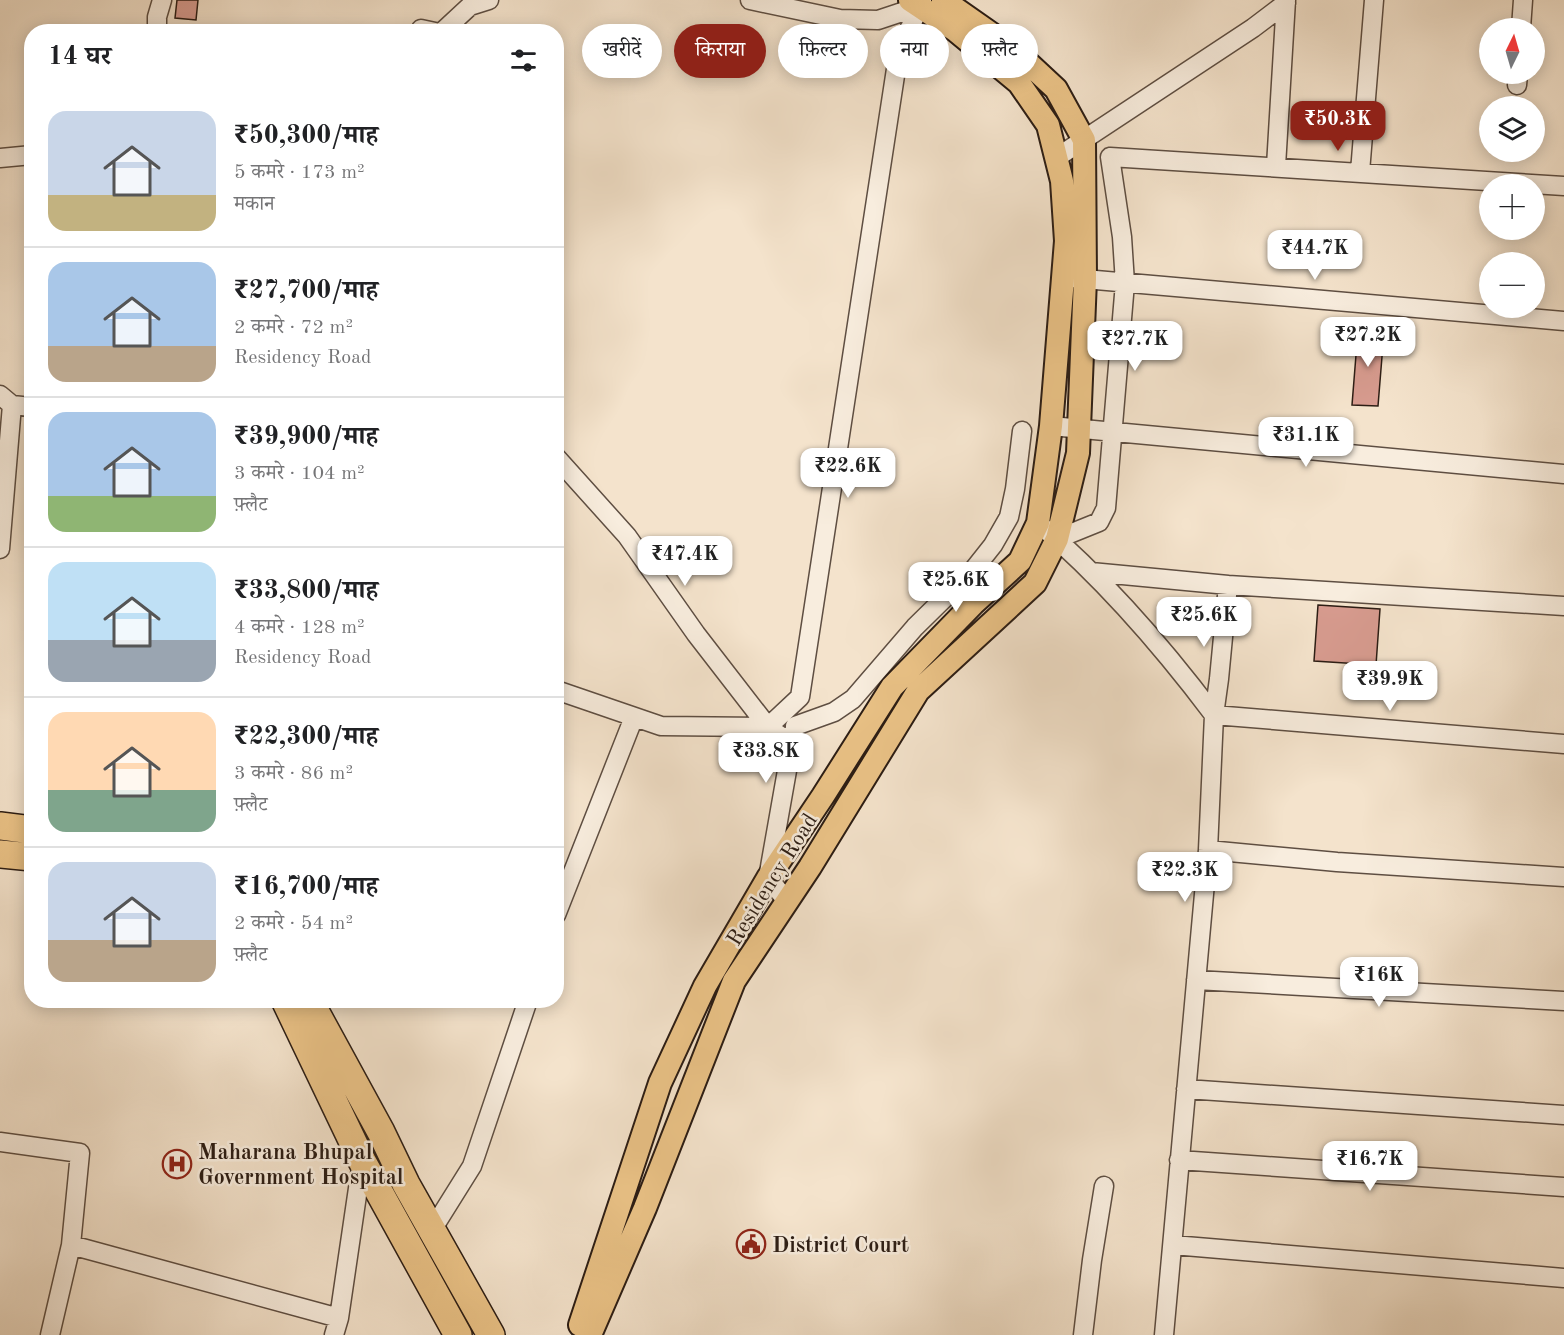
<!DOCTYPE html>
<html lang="hi">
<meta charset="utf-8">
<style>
body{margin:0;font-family:"Old Standard TT","Noto Serif Devanagari",serif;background:#f6f6f6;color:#202124;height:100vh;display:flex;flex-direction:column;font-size:22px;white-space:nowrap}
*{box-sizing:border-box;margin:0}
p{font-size:20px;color:#757577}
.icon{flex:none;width:33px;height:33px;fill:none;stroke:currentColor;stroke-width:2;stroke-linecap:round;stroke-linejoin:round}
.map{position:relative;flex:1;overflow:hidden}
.drawer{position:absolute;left:24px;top:24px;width:540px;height:984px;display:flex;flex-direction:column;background:#fff;border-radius:24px;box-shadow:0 3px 15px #0003}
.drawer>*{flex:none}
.banner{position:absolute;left:582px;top:24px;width:570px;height:54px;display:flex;gap:12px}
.needle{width:39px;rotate:5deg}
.controls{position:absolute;left:1479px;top:18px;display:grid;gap:12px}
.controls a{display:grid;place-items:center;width:66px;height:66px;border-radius:50%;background:#fff;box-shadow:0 3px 15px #0003;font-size:30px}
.price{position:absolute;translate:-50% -51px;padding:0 14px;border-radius:12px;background:#fff;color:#222;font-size:20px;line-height:39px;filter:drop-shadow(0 2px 3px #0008)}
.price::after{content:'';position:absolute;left:50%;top:36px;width:18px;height:14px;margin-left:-9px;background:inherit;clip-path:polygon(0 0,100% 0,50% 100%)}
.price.on{background:#8f2418;color:#fff}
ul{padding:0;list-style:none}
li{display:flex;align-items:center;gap:18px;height:150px;padding:0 24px}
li+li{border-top:2px solid #e0e0e0}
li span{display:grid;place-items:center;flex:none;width:168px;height:120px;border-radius:18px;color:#555}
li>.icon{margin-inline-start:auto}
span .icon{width:72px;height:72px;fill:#fffc;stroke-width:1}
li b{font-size:26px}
h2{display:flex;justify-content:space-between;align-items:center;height:72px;padding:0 24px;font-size:26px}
.tag{padding:0 21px;border-radius:27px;background:#fff;box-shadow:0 3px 15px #0003;font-size:21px;line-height:54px}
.tag.on{background:#8f2418;color:#fff}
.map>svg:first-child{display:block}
.building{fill:#d79b8f;stroke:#2c1d14;stroke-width:1.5}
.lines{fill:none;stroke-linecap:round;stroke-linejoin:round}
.minor-casing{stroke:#5e4e42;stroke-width:21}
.major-casing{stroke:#2c1d14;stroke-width:26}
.highway-casing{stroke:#2c1d14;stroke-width:30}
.minor{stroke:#f8edde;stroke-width:18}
.major{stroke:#eac286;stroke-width:22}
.highway{stroke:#eac286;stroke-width:27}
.labels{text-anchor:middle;stroke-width:5;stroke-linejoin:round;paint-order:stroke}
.street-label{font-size:22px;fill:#2c1d14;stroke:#f8edde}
.poi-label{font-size:22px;font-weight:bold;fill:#2c1d14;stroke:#f8edde;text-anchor:start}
</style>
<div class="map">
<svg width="1564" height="1335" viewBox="0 0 1564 1335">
<rect width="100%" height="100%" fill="#f4e3cc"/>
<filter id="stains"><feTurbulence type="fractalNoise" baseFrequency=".00333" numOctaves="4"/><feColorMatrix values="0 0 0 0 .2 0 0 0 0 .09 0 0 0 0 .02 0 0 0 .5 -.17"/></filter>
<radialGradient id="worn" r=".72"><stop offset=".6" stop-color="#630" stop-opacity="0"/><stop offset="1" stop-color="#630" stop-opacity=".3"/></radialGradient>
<path class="building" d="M177 0H198L196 20 175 18Z
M1358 330 1384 332 1378 406 1352 405Z
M1318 605 1380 609 1376 665 1314 661Z"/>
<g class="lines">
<g class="minor-casing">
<path id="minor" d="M750 0 840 19 878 20 920 6
M1521 28 1523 0
M157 32V17L162 0
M423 32 421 29 435 32
M442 32 470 6 489 0
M1517 85 1518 74
M0 158 32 155
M1056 158 1253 28 1286 3
M1276 166 1286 0
M1360 172 1374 0
M1073 278 1564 321
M0 395 12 405 0 549
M12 405 32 407
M1051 426 1564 474
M556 457 627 536 696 634 768 727 792 744
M1038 523C1104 579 1162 646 1214 715L1208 850 1164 1335
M1057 539 1099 522 1106 508 1125 283 1122 237 1110 157 1564 186
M1091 572 1228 585 1564 606
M1228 585 1219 679 1214 715 1564 744
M556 690 661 726 768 727 800 697 898 56 922 0
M795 726 834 712 853 699 915 627 974 569 993 545 1009 517 1015 489 1022 431
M1208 850 1337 862 1564 877
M787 901 768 878 794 731
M556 915 634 717
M1196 980 1564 1001
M1186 1089 1564 1115
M0 1142 80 1153 71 1245 339 1318 362 1161
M1179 1160 1564 1187
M432 1230 472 1166 528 1000
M1173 1245 1564 1278
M50 1335 71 1245
M334 1335 339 1318
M1083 1335 1092 1260 1104 1186"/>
</g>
<g class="major-casing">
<path id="major" d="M580 1325 660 1083 705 986 768 878 823 796 892 687 973 604 1020 561 1038 523 1051 426 1066 241 1062 181 1048 125 1019 83 955 30 910 0
M590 1335 645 1208 734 981 810 867 918 691 1035 583 1057 539 1078 453 1085 279 1084 140 1056 89 1013 49 943 0"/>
</g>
<g class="highway-casing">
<path id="highway" d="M0 826 32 830
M0 854 32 857
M285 1000 362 1161 458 1335
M309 1000 381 1132 406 1184 491 1335"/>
</g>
<use href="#minor" class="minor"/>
<use href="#major" class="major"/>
<use href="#highway" class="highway"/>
</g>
<defs>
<g id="hospital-ring" transform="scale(1.5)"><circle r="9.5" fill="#f8edde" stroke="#8f2418" stroke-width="1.5"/><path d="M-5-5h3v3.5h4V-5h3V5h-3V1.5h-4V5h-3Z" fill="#8f2418"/></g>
<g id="civic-ring" transform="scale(1.5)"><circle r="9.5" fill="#f8edde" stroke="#8f2418" stroke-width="1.5"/><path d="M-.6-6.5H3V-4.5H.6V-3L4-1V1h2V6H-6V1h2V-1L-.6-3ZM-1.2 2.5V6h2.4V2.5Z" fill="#8f2418"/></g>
</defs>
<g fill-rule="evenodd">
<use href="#hospital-ring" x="177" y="1164"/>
<use href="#civic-ring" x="751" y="1244"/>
</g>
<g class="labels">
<g class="street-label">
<text transform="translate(771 879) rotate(-58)" y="8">Residency Road</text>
</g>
<g class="poi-label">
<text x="198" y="1159">Maharana Bhupal<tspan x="198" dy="25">Government Hospital</tspan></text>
<text x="772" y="1252">District Court</text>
</g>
</g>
<rect width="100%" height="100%" filter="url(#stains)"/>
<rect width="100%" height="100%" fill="url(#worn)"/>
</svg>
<div class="controls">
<a><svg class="needle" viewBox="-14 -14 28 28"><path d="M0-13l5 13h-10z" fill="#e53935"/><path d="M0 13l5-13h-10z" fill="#757577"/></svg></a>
<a><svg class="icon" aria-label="layers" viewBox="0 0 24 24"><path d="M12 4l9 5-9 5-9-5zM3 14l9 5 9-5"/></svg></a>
<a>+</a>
<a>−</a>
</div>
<b class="price on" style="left:1338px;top:152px">₹50.3K</b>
<b class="price" style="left:1315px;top:281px">₹44.7K</b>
<b class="price" style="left:1368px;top:368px">₹27.2K</b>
<b class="price" style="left:1135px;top:372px">₹27.7K</b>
<b class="price" style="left:1306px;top:468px">₹31.1K</b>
<b class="price" style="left:848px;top:499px">₹22.6K</b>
<b class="price" style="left:685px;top:587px">₹47.4K</b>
<b class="price" style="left:956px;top:613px">₹25.6K</b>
<b class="price" style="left:1204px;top:648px">₹25.6K</b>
<b class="price" style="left:1390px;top:712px">₹39.9K</b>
<b class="price" style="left:766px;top:784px">₹33.8K</b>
<b class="price" style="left:1185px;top:903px">₹22.3K</b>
<b class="price" style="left:1379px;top:1008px">₹16K</b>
<b class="price" style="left:1370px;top:1192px">₹16.7K</b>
<div class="banner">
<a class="tag">खरीदें</a>
<a class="tag on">किराया</a>
<a class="tag">फ़िल्टर</a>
<a class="tag">नया</a>
<a class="tag">फ़्लैट</a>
</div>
<section class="drawer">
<h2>14 घर<svg class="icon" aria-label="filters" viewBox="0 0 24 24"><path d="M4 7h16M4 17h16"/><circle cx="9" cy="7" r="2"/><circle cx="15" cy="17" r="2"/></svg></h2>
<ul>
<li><span style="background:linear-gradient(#c9d6e8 70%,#c2b280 0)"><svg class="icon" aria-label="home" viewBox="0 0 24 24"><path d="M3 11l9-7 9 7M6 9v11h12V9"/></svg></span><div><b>₹50,300/माह</b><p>5 कमरे · 173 m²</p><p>मकान</p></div></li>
<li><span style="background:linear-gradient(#a9c7e8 70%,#b9a48a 0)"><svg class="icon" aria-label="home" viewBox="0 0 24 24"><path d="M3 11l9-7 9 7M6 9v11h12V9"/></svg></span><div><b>₹27,700/माह</b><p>2 कमरे · 72 m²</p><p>Residency Road</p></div></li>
<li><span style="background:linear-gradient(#a9c7e8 70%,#8fb573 0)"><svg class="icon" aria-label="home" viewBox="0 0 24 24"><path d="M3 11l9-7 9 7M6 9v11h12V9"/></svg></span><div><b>₹39,900/माह</b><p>3 कमरे · 104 m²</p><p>फ़्लैट</p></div></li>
<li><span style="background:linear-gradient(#bfe0f5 65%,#9aa5b1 0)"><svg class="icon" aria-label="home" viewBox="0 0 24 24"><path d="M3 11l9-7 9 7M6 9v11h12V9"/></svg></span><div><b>₹33,800/माह</b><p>4 कमरे · 128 m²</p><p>Residency Road</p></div></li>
<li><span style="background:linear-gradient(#ffd9b3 65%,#7fa58c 0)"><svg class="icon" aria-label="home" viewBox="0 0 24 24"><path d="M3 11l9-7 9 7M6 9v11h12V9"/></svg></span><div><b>₹22,300/माह</b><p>3 कमरे · 86 m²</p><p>फ़्लैट</p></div></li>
<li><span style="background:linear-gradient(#c9d6e8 65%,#b9a48a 0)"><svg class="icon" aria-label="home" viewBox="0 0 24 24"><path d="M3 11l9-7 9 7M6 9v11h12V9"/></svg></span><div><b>₹16,700/माह</b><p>2 कमरे · 54 m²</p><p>फ़्लैट</p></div></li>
</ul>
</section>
</div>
